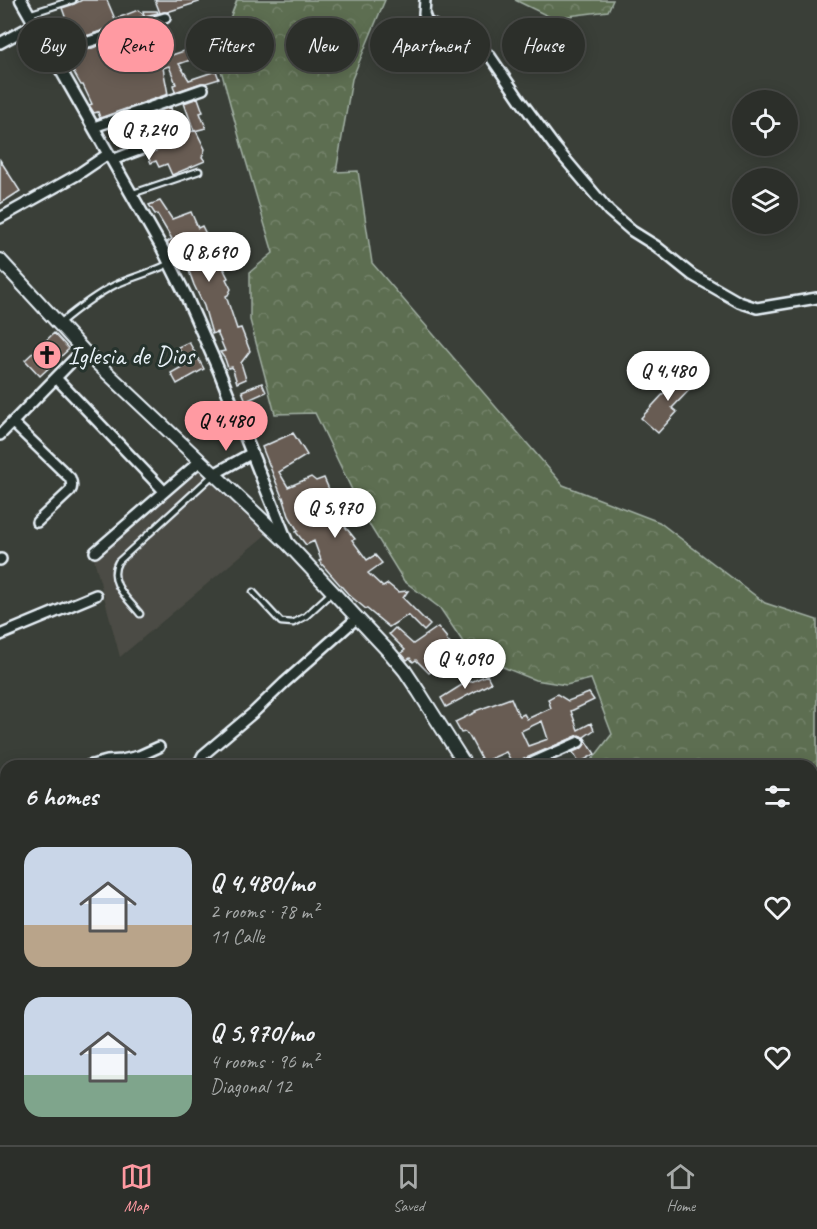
<!DOCTYPE html>
<meta charset="utf-8">
<style>
body{margin:0;font-family:Caveat,sans-serif;background:#383b36;color:#f1f3f6;height:100vh;display:flex;flex-direction:column;font-size:22px;white-space:nowrap}
*{box-sizing:border-box;margin:0}
p{font-size:20px;color:#a6a9a8}
.icon{flex:none;width:33px;height:33px;fill:none;stroke:currentColor;stroke-width:2;stroke-linecap:round;stroke-linejoin:round}
.map{position:relative;flex:1;overflow:hidden}
.details{position:absolute;left:0px;top:760px;width:818px;height:386px;display:flex;flex-direction:column;background:#2c2f2a;border-radius:18px 18px 0 0;box-shadow:0 3px 15px #0003,0 0 0 2px #484a47}
.details>*{flex:none}
.guide{position:absolute;left:18px;top:18px;width:782px;height:54px;display:flex;gap:12px}
.tools{position:absolute;left:732px;top:90px;display:grid;gap:12px}
.tools a{display:grid;place-items:center;width:66px;height:66px;border-radius:50%;background:#2c2f2a;box-shadow:0 3px 15px #0003,0 0 0 2px #484a47;font-size:30px}
.price{position:absolute;translate:-50% -51px;padding:0 14px;border-radius:21px;background:#fff;color:#222;font-size:20px;line-height:39px;filter:drop-shadow(0 2px 3px #0008)}
.price::after{content:'';position:absolute;left:50%;top:36px;width:18px;height:14px;margin-left:-9px;background:inherit;clip-path:polygon(0 0,100% 0,50% 100%)}
.price.active{background:#ff9aa2;color:#111}
ul{padding:0;list-style:none}
li{display:flex;align-items:center;gap:18px;height:150px;padding:0 24px}
li span{display:grid;place-items:center;flex:none;width:168px;height:120px;border-radius:18px;color:#555}
li>.icon{margin-inline-start:auto}
span .icon{width:72px;height:72px;fill:#fffc;stroke-width:1}
li b{font-size:26px}
h2{display:flex;justify-content:space-between;align-items:center;height:72px;padding:0 24px;font-size:26px}
.tag{padding:0 21px;border-radius:27px;background:#2c2f2a;box-shadow:0 3px 15px #0003,0 0 0 2px #484a47;font-size:21px;line-height:54px}
.tag.active{background:#ff9aa2;color:#111}
.dock{display:flex;justify-content:space-around;align-items:center;height:84px;border-top:2px solid #484a47;background:#2c2f2a;font-size:16px;color:#a6a9a8}
.dock a{display:grid;justify-items:center;gap:3px}
.dock .active{color:#ff9aa2}
.map>svg:first-child{display:block}
.built{fill:#4b4b44}
.forest{fill:url(#forest-crowns);stroke:#a2b0a4;stroke-width:1.5}
.garden{fill:#5d6e51;stroke:#a2b0a4;stroke-width:1.5}
.building{fill:#675c52;stroke:#e8f1f8;stroke-width:1.5;fill-rule:evenodd}
.lines{fill:none;stroke-linecap:round;stroke-linejoin:round}
.service-casing{stroke:#e8f1f8;stroke-width:9}
.minor-casing{stroke:#e8f1f8;stroke-width:14}
.tertiary-casing{stroke:#e8f1f8;stroke-width:15}
.secondary-casing{stroke:#e8f1f8;stroke-width:16}
.service{stroke:#26332d;stroke-width:4.5}
.minor{stroke:#26332d;stroke-width:9}
.tertiary{stroke:#26332d;stroke-width:10}
.secondary{stroke:#26332d;stroke-width:12}
.labels{text-anchor:middle;stroke-width:6;stroke-linejoin:round;paint-order:stroke}
.poi-label{font-size:26px;fill:#e8f1f8;stroke:#26332d;text-anchor:start}
</style>
<div class="map">
<svg width="817" height="1145" viewBox="0 0 817 1145">
<defs>
<pattern id="forest-crowns" width="20" height="18" patternUnits="userSpaceOnUse" patternTransform="scale(1.5)"><rect width="20" height="18" fill="#5d6e51"/><path d="M2 6a3 3 0 1 1 6 0M12 15a3 3 0 1 1 6 0" fill="none" stroke="#74836b"/></pattern>
</defs>
<rect width="100%" height="100%" fill="#3a3f38"/>
<filter id="ink" filterUnits="userSpaceOnUse"><feTurbulence type="fractalNoise" baseFrequency=".0167" numOctaves="2"/><feDisplacementMap in="SourceGraphic" scale="12" xChannelSelector="R" yChannelSelector="G"/><feConvolveMatrix kernelMatrix="1 2 1 2 8 2 1 2 1" color-interpolation-filters="sRGB"/></filter>
<g filter="url(#ink)">
<path class="built" d="M197 468 269 532 120 657 94 559Z"/>
<path class="forest" d="M237 0H385L352 79 336 172 358 171 372 263 563 485 659 522 765 603 817 620V1013L812 1008V766H591L588 765 612 734 591 679 566 685 535 680 488 661 463 642 440 608 404 581 367 521 315 413 275 414 250 320V272L273 253 241 144 215 48 227 26Z
M515 0H613L608 11 552 18Z"/>
<path class="garden" d="M190 1140H347L348 1145H191Z"/>
<path class="building" d="M82 0H107L115 19 138 10 144 15 143 11H157L158 13 144 16 75 40 72 33H71L62 8 74 4Z
M155 0H198L199 2 167 12 160 13Z
M163 26 167 38H166L172 55 190 49 193 59 179 64 189 80 216 71 219 79 206 83H201L175 92 173 85 176 84 169 66 163 68 168 94 100 118 98 112 94 113 89 105 92 104 83 85H81L73 71 70 72 65 58 106 43 109 52 121 47 125 58 132 56 133 64 155 57 149 39H150L148 30Z
M198 98 203 112 200 113 206 128 194 131 184 103Z
M171 107 175 130 137 144 133 132H134L129 122Z
M196 131 205 149 202 157 205 161 172 175 167 164 159 167 156 161 151 163 147 154 180 142 183 138 182 132Z
M0 160 20 191 0 204Z
M160 201 172 219 191 212 198 228 202 226 216 254 235 247 242 262 224 268 225 270H224L228 278 226 279 231 289 228 295 226 296 237 329 241 328 250 351 241 363 246 379 237 383 232 367 228 368 225 359 220 352 225 351 217 332 212 334 204 306 194 285 189 271 196 266 189 248 173 254 167 242 172 239 157 214H155L149 205Z
M54 333 69 349 40 376 25 360Z
M189 342 204 369 177 384 171 373 187 364 178 347Z
M680 369 695 384 672 408 677 412 658 433 641 418 666 391 663 388Z
M262 383 266 392 246 401 242 391Z
M293 433 307 455 279 472 288 487 311 477 316 481 324 478 332 496 321 501 331 523 339 519 355 539 352 540 367 560 375 555 382 563 368 573 383 587 388 584 398 592 408 591 403 598 430 625 424 631 408 615 389 627 367 609H366L349 595 319 561 321 560 314 541 306 545 296 532 298 531 289 516 283 497H282L262 447Z
M438 627 447 638 446 639 457 652 429 673 416 660 413 662 410 658 407 660 401 653 405 650 389 634 395 628 413 644Z
M487 675 491 683 446 707 441 698 468 681 471 682Z
M589 693 594 700 571 711 578 730 591 723 594 730 584 737 595 754 579 763 573 752 582 748 586 742 583 737 579 735 522 760 519 763 518 766H514L506 752 483 762 469 736 465 732 461 733 455 722 476 712 475 711 511 698 517 712 520 716 524 714 527 719 551 708 548 699 557 694 568 701ZM542 721 548 739 528 746 521 731Z"/>
<g class="lines">
<g class="service-casing">
<path id="service" d="M29 14 73 0
M131 194 199 171
M60 323C77 309 95 295 115 285 132 277 151 273 168 264
M253 592 281 622 293 623 306 616 332 592
M140 614C128 599 107 582 118 562L212 476
M54 1140 57 1145
M364 1140 366 1145
M391 1140 393 1145
M718 1140 720 1145
M412 1145 418 1140"/>
</g>
<g class="minor-casing">
<path id="minor" d="M425 0 424 14 427 22 437 27 471 41 490 56 520 100 555 147 609 211 632 231 656 246 692 275 739 302 757 308 817 298
M0 43 35 24
M53 56 85 43 165 18
M94 127 203 89
M112 160 177 136
M0 218 77 175 108 154
M56 378 164 491
M13 423 70 478C72 483 73 487 70 491L37 522
M0 435 83 350
M214 474 252 453
M95 552 200 461
M0 560 1 559
M0 635 96 595
M88 766 107 761 122 760 139 756 159 747
M201 766 199 763 203 755 254 712 284 683 357 618
M525 766 579 742
M0 794 6 793
M4 1145 11 1140
M791 1145 794 1140"/>
</g>
<g class="tertiary-casing">
<path id="tertiary" d="M21 0 162 248 186 296 219 371 288 544"/>
</g>
<g class="secondary-casing">
<path id="secondary" d="M0 260 83 350 288 544 389 652 405 671 419 692 466 766
M741 1140 744 1145"/>
</g>
<use href="#service" class="service"/>
<use href="#minor" class="minor"/>
<use href="#tertiary" class="tertiary"/>
<use href="#secondary" class="secondary"/>
</g>
</g>
<defs>
<g id="church-disc" transform="scale(1.5)"><circle r="9.5" fill="#ff9aa2" stroke="#26332d"/><path d="M-1.2-6h2.4v3.5h3.3v2.4h-3.3V6h-2.4V-.1h-3.3v-2.4h3.3Z" fill="#111"/></g>
</defs>
<g fill-rule="evenodd">
<use href="#church-disc" x="47" y="355"/>
</g>
<g class="labels">
<g class="poi-label">
<text x="68" y="364">Iglesia de Dios</text>
</g>
</g>
</svg>
<div class="tools">
<a><svg class="icon" aria-label="locate" viewBox="0 0 24 24"><circle cx="12" cy="12" r="6"/><path d="M12 2v4M12 18v4M2 12h4M18 12h4"/></svg></a>
<a><svg class="icon" aria-label="layers" viewBox="0 0 24 24"><path d="M12 4l9 5-9 5-9-5zM3 14l9 5 9-5"/></svg></a>
</div>
<b class="price" style="left:149px;top:161px">Q 7,240</b>
<b class="price" style="left:209px;top:283px">Q 8,690</b>
<b class="price" style="left:668px;top:402px">Q 4,480</b>
<b class="price active" style="left:226px;top:452px">Q 4,480</b>
<b class="price" style="left:335px;top:539px">Q 5,970</b>
<b class="price" style="left:465px;top:690px">Q 4,090</b>
<div class="guide">
<a class="tag">Buy</a>
<a class="tag active">Rent</a>
<a class="tag">Filters</a>
<a class="tag">New</a>
<a class="tag">Apartment</a>
<a class="tag">House</a>
</div>
<section class="details">
<h2>6 homes<svg class="icon" aria-label="filters" viewBox="0 0 24 24"><path d="M4 7h16M4 17h16"/><circle cx="9" cy="7" r="2"/><circle cx="15" cy="17" r="2"/></svg></h2>
<ul>
<li><span style="background:linear-gradient(#c9d6e8 65%,#b9a48a 0)"><svg class="icon" aria-label="home" viewBox="0 0 24 24"><path d="M3 11l9-7 9 7M6 9v11h12V9"/></svg></span><div><b>Q 4,480/mo</b><p>2 rooms · 78 m²</p><p>11 Calle</p></div><svg class="icon" aria-label="heart" viewBox="0 0 24 24"><path d="M12 20l-8-8c-3-5 5-10 8-4 3-6 11-1 8 4z"/></svg></li>
<li><span style="background:linear-gradient(#c9d6e8 65%,#7fa58c 0)"><svg class="icon" aria-label="home" viewBox="0 0 24 24"><path d="M3 11l9-7 9 7M6 9v11h12V9"/></svg></span><div><b>Q 5,970/mo</b><p>4 rooms · 96 m²</p><p>Diagonal 12</p></div><svg class="icon" aria-label="heart" viewBox="0 0 24 24"><path d="M12 20l-8-8c-3-5 5-10 8-4 3-6 11-1 8 4z"/></svg></li>
</ul>
</section>
</div>
<nav class="dock">
<a class="active"><svg class="icon" aria-label="map" viewBox="0 0 24 24"><path d="M3 6l6-2 6 2 6-2v14l-6 2-6-2-6 2zM9 4v14M15 6v14"/></svg>Map</a>
<a><svg class="icon" aria-label="saved" viewBox="0 0 24 24"><path d="M7 4h10v16l-5-4-5 4z"/></svg>Saved</a>
<a><svg class="icon" aria-label="home" viewBox="0 0 24 24"><path d="M3 11l9-7 9 7M6 9v11h12V9"/></svg>Home</a>
</nav>
